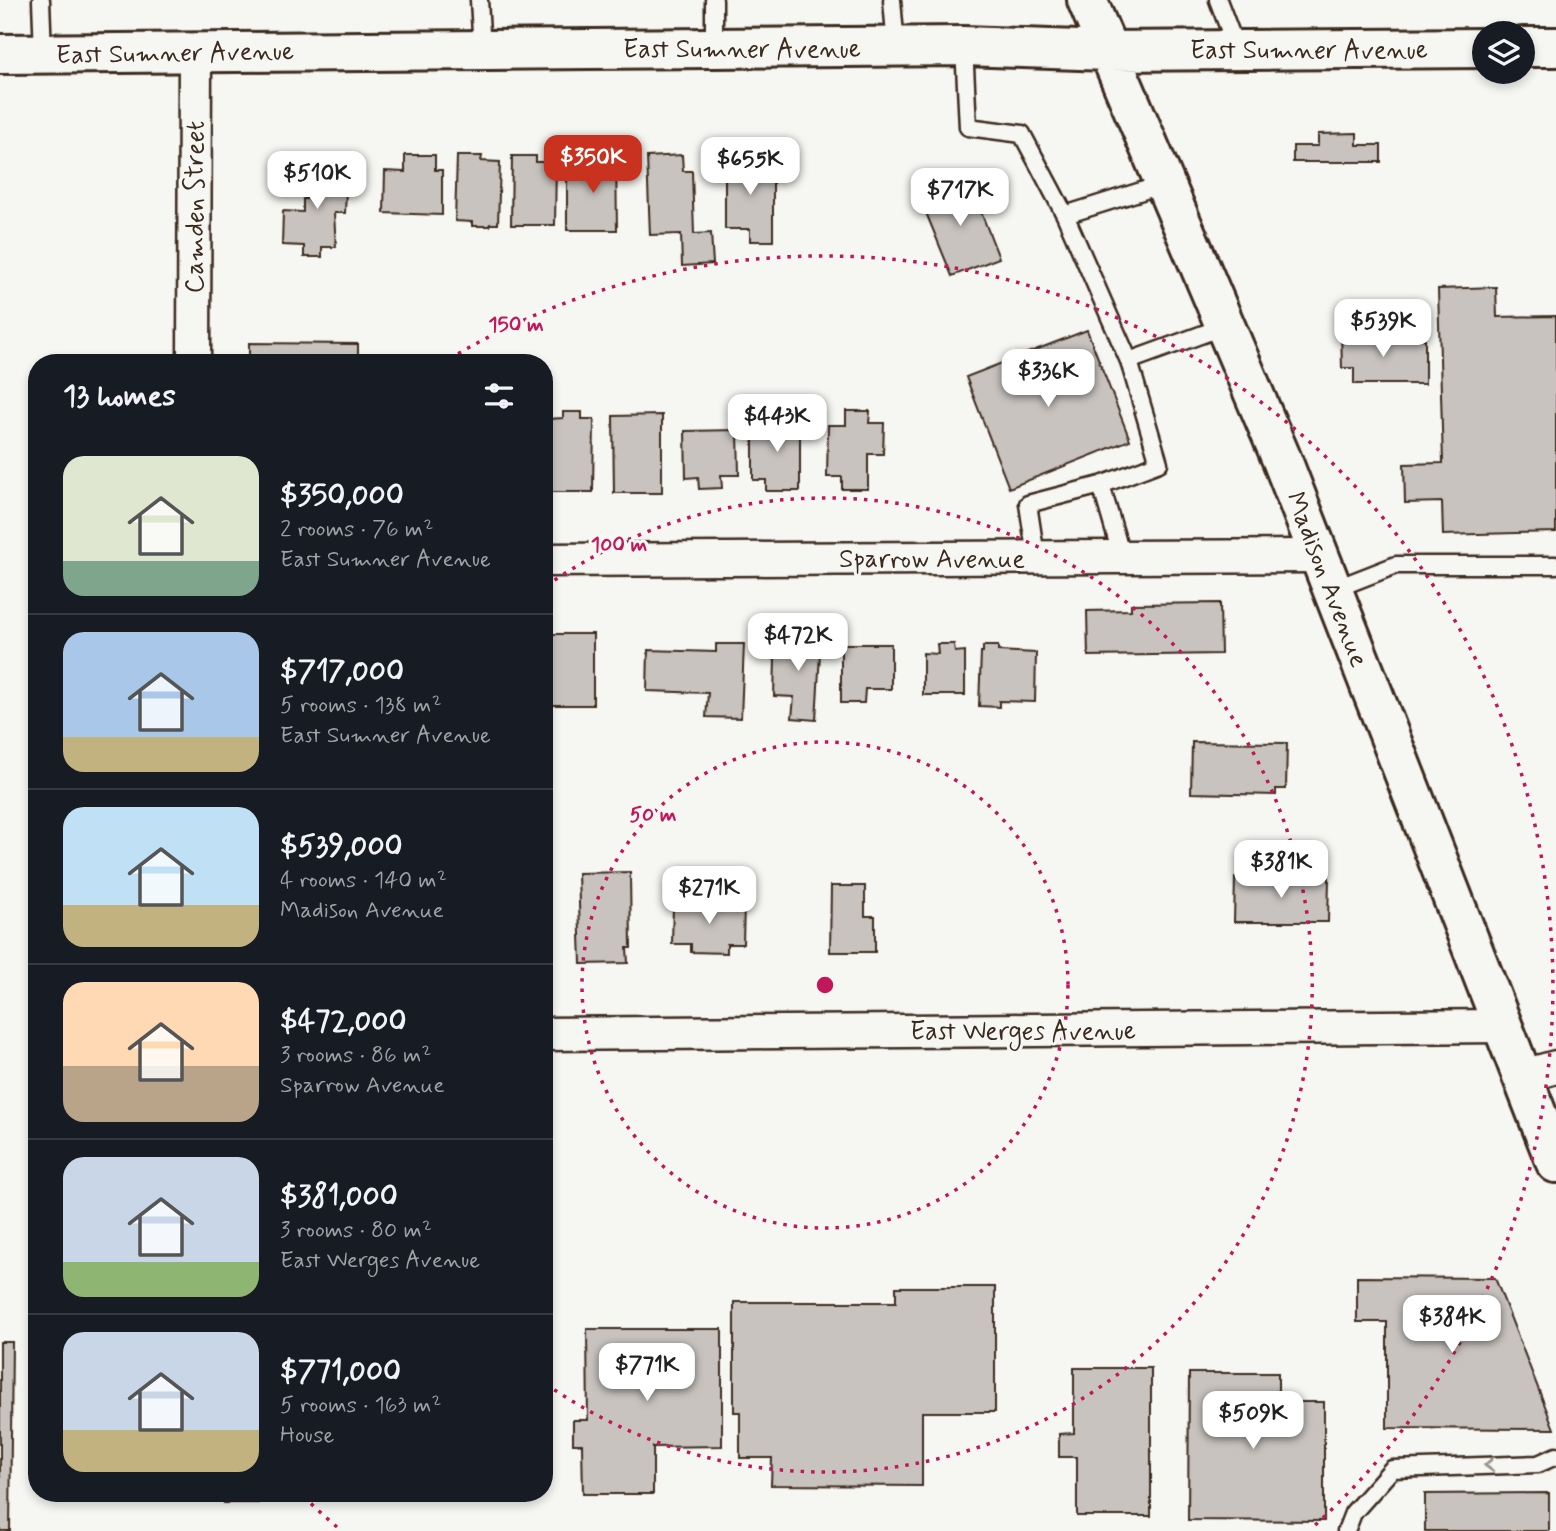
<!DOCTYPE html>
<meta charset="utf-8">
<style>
body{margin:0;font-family:Mynerve,sans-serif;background:#20242c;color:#f1f3f6;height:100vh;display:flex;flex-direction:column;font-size:26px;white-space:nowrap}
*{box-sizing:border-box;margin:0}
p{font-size:23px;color:#9ea1a6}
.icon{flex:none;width:38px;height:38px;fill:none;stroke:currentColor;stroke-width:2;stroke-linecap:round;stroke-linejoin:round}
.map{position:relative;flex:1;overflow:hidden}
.sheet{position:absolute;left:28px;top:354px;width:525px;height:1148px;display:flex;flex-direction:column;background:#171b24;border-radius:28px;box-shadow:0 4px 10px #0003}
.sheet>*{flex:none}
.controls{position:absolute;left:1472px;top:21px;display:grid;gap:14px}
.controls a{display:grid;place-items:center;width:63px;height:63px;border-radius:50%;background:#171b24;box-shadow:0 4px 10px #0003;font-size:35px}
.price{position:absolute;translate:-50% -60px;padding:0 16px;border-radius:14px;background:#fff;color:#222;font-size:23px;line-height:46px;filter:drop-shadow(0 2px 4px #0008)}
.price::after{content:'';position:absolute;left:50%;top:42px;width:21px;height:16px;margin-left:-10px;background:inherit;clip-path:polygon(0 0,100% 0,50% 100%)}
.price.current{background:#c8321e;color:#fff}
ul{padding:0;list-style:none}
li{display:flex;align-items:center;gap:21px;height:175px;padding:0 35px}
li+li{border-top:2px solid #363941}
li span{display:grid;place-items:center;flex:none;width:196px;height:140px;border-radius:21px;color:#555}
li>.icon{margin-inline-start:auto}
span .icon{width:84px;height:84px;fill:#fffc;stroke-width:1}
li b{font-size:30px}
h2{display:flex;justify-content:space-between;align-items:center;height:84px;padding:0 35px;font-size:30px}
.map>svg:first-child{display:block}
.building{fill:#c8c3be;stroke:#3b2a1e;stroke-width:2}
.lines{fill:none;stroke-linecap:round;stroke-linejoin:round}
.lane-casing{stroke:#3b2a1e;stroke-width:21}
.street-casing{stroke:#3b2a1e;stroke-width:37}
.secondary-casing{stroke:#3b2a1e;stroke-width:44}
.lane{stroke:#f6f6f2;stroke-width:16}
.street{stroke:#f6f6f2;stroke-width:32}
.secondary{stroke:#f6f6f2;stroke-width:38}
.oneway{stroke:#989088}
.ring{fill:none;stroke:#c2185b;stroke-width:3.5;stroke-dasharray:3.5 7}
.labels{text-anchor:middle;stroke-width:6;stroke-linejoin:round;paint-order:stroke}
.street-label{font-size:26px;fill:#3b2a1e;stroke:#f6f6f2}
.centre{fill:#c2185b;stroke:#f6f6f2;stroke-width:3.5}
.ring-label{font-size:21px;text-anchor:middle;font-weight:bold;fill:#c2185b;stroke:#f6f6f2;stroke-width:6;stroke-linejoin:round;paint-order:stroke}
</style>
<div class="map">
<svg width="1556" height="1531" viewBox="0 0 1556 1531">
<rect width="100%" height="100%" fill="#f6f6f2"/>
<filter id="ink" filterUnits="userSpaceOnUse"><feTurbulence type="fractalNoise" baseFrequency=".0143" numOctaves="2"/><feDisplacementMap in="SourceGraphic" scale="14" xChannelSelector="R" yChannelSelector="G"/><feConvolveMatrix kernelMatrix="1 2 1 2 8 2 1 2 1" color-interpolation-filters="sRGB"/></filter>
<g filter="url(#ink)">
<path class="building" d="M1357 133V145H1381V162H1293V146H1318V134Z
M405 155H435V170H442V215L384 213 385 171 405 172Z
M588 155H616L617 230H567V166H589Z
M682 155 683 171H692L694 234 711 233 713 264 682 266 681 234 650 235 647 157Z
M457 156H482L481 161 500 162 498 224H490L489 226H472V222L455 221Z
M512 156H536V162H556L555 225H511Z
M730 158H770V169H773V241H750V229H725V168H730Z
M307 165 347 166 345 213H334L336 247H322V257H304V246L282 245 283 211 303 212V199H306Z
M968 179 999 258 952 276 920 198Z
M1496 287 1497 317 1556 316V532L1443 535 1442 502 1405 503 1404 464 1443 463 1438 289Z
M1087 330 1130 440 1009 488 966 377Z
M1341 330H1371V339H1425V384H1354V368H1342Z
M249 343 358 344V362H249Z
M846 411H870L869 423H884L883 454H868V489H842V477H827L828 425H846Z
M563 412H582V419H594L593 492H547L548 419 563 418Z
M662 415V493H614L613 416Z
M753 420H800V491H766V480H753Z
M738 430 739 475H721L722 488 699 489 698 477 686 478 685 431Z
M1220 603 1221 654 1088 656 1087 611 1131 610V604Z
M549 634H593V705H548Z
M780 635 821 637 816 720 792 718 794 697 774 696 775 659H773V645L779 646Z
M716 644H744L741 718 706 717 708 693 647 691 648 650 716 652Z
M841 644H891V689H865L864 703H841Z
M937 644H954L955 652 965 651V695H923V653L938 654Z
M983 646H998V651L1036 653 1035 702 999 701V707L979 706 981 652H983Z
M1192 742 1287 743 1286 789H1276V795L1191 793Z
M630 872 631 948H627L628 963 581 964 578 873Z
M1235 877 1329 878 1328 922H1234Z
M831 886H865V916H875V952H830Z
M691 901 744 902 743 944H727V953L691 952V944H672L673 906 691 907Z
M1357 1277 1495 1278 1554 1429 1387 1428V1322H1357Z
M896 1287H995V1412H922V1486L771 1485 772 1458H740V1412H734V1302H896Z
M587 1329H722V1446L653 1447V1494H583L582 1444H573V1420H588Z
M0 1342H12L10 1531H0Z
M1074 1368H1151V1516H1077V1457H1059V1434L1074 1433Z
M1189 1373H1278V1402H1324V1521L1188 1520Z
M212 1493H363V1494L259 1495 258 1503H224V1494L212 1495Z
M1549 1493V1531H1425V1494Z"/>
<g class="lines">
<g class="lane-casing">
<path id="lane" d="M41 0 43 54
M479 0 482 50
M714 0V48
M892 0 896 47
M1218 0 1237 50
M964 46 968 127 1022 134 1065 215
M1129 361 1065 215 1164 184
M1036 557 1028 504 1101 485
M1122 557 1101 485 1159 463 1129 361 1225 326
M1332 590 1396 565H1556
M1346 1531 1353 1513 1392 1469 1538 1464 1556 1456"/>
</g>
<g class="street-casing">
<path id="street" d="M194 362 195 52
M544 560 1319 556
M544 1034 1503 1026
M1523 1076 1556 1067"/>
</g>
<g class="secondary-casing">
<path id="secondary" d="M1087 0 1282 460 1556 1163
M1522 47H1556
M0 54 964 46 1108 51 1484 48"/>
</g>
<use href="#lane" class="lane"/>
<use href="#street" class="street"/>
<use href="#secondary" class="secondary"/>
</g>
<defs><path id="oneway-chevron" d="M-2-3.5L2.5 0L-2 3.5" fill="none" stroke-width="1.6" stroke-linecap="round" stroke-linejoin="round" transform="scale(1.75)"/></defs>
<use class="oneway" href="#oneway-chevron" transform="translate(1489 1465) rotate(178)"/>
</g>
<g class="ring">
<circle cx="825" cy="985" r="243"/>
<path d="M546 586A487 487 0 1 1 546 1384"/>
<path d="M337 1527A730 730 0 0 1 304 1497M449 359A730 730 0 0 1 1313 1527"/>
</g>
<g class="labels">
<g class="street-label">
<text x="742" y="57">East Sumner Avenue</text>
<text x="1309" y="58">East Sumner Avenue</text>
<text transform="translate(175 52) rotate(-1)" y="9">East Sumner Avenue</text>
<text transform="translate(194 207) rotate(-90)" y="9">Camden Street</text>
<text x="932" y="567">Sparrow Avenue</text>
<text transform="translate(1328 579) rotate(69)" y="9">Madison Avenue</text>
<text x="1023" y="1039">East Werges Avenue</text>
</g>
</g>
<circle cx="825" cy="985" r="10" class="centre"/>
<g class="ring-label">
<text x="516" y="331">150 m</text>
<text x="619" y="551">100 m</text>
<text x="653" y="821">50 m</text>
</g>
</svg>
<div class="controls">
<a><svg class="icon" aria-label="layers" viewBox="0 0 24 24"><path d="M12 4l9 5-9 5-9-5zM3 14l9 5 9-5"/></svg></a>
</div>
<b class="price current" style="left:593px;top:195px">$350K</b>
<b class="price" style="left:750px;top:197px">$655K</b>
<b class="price" style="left:317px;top:211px">$510K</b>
<b class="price" style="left:960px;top:228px">$717K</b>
<b class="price" style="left:1383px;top:359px">$539K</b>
<b class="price" style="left:1048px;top:409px">$336K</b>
<b class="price" style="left:777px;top:454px">$443K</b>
<b class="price" style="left:798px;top:673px">$472K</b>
<b class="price" style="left:1281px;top:900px">$381K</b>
<b class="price" style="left:709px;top:926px">$271K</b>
<b class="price" style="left:1452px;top:1355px">$384K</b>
<b class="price" style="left:647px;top:1403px">$771K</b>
<b class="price" style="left:1253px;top:1451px">$509K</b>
<section class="sheet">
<h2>13 homes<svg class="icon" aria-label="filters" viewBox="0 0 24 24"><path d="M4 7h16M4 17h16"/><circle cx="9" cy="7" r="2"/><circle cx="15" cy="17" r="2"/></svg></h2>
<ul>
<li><span style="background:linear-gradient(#dfe7d0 75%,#7fa58c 0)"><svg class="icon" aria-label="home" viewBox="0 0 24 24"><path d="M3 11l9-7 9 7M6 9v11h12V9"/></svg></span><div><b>$350,000</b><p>2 rooms · 76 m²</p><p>East Sumner Avenue</p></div></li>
<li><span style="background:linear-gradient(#a9c7e8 75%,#c2b280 0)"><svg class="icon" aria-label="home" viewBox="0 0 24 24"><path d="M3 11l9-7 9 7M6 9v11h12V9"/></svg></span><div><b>$717,000</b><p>5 rooms · 138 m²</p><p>East Sumner Avenue</p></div></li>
<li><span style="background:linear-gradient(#bfe0f5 70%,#c2b280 0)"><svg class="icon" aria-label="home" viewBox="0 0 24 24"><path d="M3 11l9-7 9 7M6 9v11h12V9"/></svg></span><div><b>$539,000</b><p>4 rooms · 140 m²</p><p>Madison Avenue</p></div></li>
<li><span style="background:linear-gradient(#ffd9b3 60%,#b9a48a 0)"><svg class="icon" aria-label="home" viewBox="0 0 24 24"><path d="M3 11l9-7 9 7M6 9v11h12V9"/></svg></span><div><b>$472,000</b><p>3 rooms · 86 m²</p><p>Sparrow Avenue</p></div></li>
<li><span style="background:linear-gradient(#c9d6e8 75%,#8fb573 0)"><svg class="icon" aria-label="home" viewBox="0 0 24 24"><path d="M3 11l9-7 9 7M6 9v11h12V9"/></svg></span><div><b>$381,000</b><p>3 rooms · 80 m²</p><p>East Werges Avenue</p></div></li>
<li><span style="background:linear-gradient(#c9d6e8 70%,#c2b280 0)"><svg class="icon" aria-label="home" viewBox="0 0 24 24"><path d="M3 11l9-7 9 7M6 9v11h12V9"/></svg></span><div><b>$771,000</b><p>5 rooms · 163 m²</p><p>House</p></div></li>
</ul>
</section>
</div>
